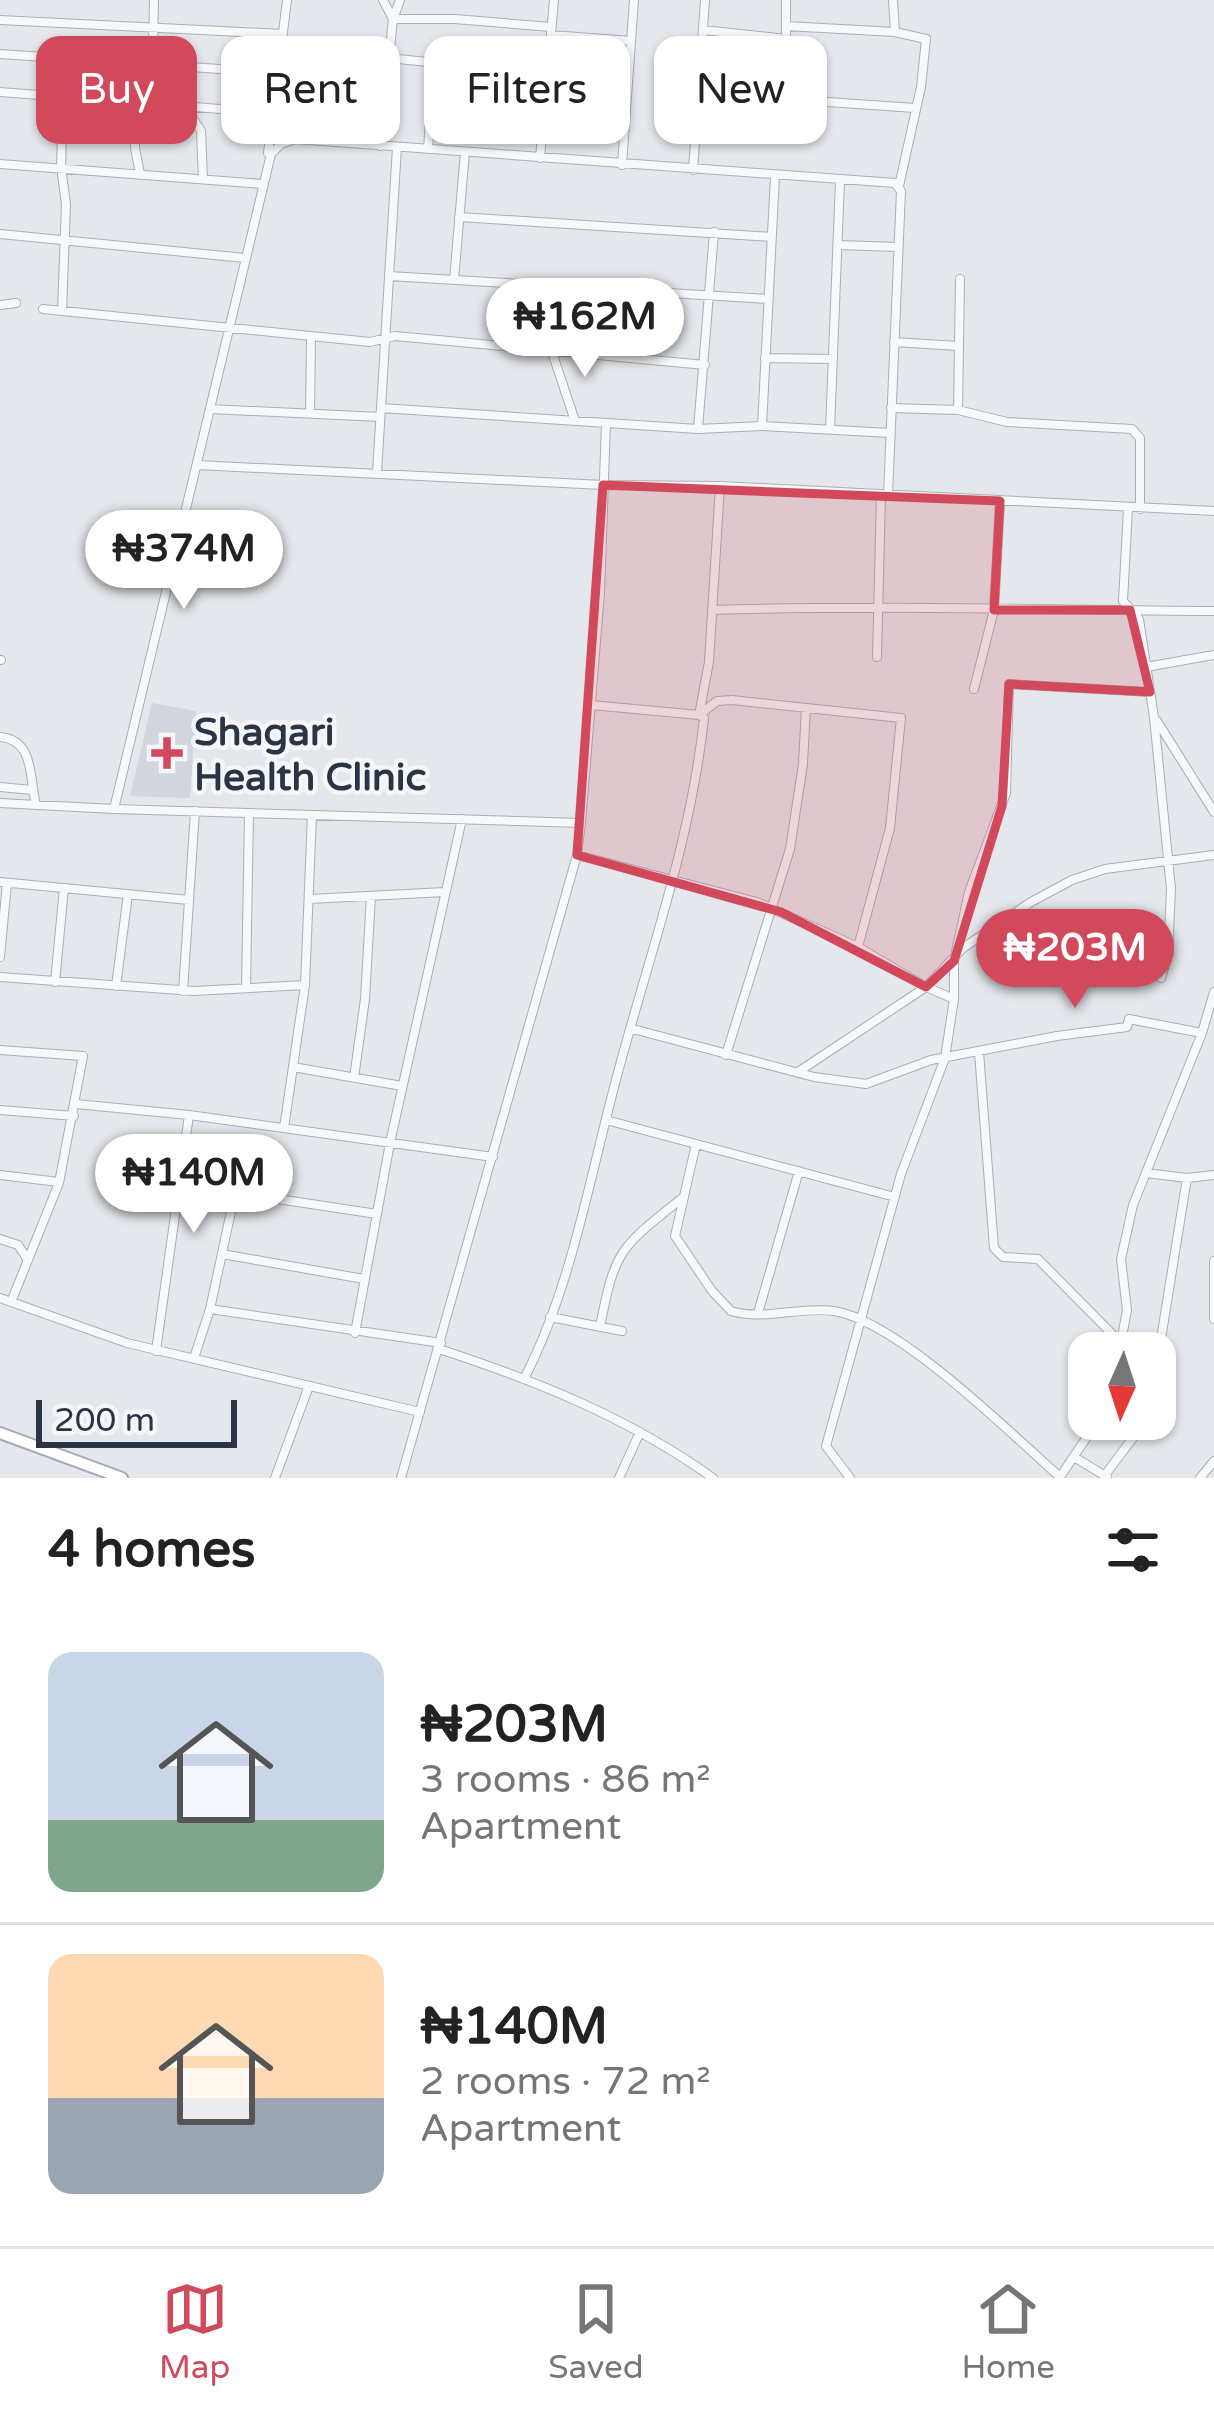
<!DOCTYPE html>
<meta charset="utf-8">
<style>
body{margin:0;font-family:"Varela Round",sans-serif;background:#f6f6f6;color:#222;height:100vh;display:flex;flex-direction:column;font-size:45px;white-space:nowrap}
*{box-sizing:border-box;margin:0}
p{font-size:39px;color:#767676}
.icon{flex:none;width:66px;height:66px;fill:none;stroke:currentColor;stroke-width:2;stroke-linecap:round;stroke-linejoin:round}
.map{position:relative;height:1478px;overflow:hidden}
.drawer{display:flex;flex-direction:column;background:#fff;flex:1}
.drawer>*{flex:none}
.banner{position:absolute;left:36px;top:36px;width:1143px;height:108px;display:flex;gap:24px}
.needle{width:78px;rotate:183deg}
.fabs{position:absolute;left:1068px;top:1332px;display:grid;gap:24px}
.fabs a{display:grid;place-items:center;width:108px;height:108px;border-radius:24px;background:#fff;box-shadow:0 3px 9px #0004;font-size:60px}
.scale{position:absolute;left:36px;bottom:30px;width:201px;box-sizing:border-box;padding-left:12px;border:6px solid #2b3445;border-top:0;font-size:33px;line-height:42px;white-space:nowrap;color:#2b3445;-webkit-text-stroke:9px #f4f6f9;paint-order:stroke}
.price{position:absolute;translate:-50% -102px;padding:0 27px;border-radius:42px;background:#fff;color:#222;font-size:39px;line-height:78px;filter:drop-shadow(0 3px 6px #0008)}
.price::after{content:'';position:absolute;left:50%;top:72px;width:36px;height:27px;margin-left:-18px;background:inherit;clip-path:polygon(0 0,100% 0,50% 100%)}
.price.current{background:#d1495b;color:#fff}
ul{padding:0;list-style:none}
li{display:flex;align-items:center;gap:36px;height:300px;padding:0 48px}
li+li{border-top:3px solid #e0e0e0}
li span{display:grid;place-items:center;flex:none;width:336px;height:240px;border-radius:24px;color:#555}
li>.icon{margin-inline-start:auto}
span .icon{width:144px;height:144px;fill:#fffc;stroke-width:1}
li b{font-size:51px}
h2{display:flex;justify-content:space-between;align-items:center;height:144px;padding:0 48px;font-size:51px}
.chip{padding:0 42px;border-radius:24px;background:#fff;box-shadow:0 3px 9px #0004;font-size:42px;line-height:108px}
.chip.current{background:#d1495b;color:#fff}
.dock{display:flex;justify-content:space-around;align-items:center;height:168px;border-top:3px solid #e0e0e0;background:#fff;font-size:33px;color:#767676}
.dock a{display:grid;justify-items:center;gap:6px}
.dock .current{color:#d1495b}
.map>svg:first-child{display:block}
.built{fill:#d2d6de}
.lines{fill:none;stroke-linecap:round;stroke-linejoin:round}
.minor-casing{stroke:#a9aeb7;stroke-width:10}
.major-casing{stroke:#a3abb8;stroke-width:14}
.minor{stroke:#f7f8fa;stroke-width:8}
.major{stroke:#fff;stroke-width:10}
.marked{fill:#d1495b;fill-opacity:0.2;stroke:#d1495b;stroke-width:9;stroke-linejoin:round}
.poi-dot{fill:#d1495b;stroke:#f4f6f9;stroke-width:4.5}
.labels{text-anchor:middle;stroke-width:9;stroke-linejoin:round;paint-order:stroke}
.poi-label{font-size:39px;font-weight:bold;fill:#2b3445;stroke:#f4f6f9;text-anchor:start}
</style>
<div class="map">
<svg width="1214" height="1478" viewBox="0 0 1214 1478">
<rect width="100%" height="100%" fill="#e4e7ec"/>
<path class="built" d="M152 703 196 711 190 798 130 796Z"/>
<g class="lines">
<g class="minor-casing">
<path id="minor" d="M383 0 393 19H455L551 27
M893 0 895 32
M0 20 282 34
M786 26 895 32 926 39 921 87 899 186
M703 30 786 39
M551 35 631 41
M0 54 277 73
M388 58 547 74
M0 92 273 113
M698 93 915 108
M786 99V0
M135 103V148L140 174
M152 104 154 0
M186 108 201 131 203 179
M380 146 393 19 400 0
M428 149 434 63
M268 153 287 0
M540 158 554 0
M0 164 262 184
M622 165 634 0
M693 170 705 0
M459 217 772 237
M0 234 245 258
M838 245 898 247
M389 276 768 299
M454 280 465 152
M559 287 552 352 575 421
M0 305 16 303
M43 309 370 342 395 336 705 365
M62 311 66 204 61 167 63 98
M894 342 958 346
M765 358 833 359
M381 408 698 429 762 426 890 433
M891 408 958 410 1007 422 1132 429 1140 438V509
M210 409 380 417
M958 410 960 279
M310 413 311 338
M762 426 775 176
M698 429 714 232
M830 429 840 181
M197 465 603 485 720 486 1214 511
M377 473 397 147
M1128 508 1123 601 1139 619 1154 717 1171 889 1168 954 1161 978
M712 610C880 605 1046 610 1214 611
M877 657 881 494
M0 660H1
M1146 667 1214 655
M974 689 994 610 1000 502
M591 705 699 715 717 701 732 700 901 718 890 828 858 947
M1157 721 1214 812
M0 737C35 740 29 778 36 805
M0 787 32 790
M0 803 114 809
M581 823 600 593 606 423
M577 855 757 902 858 947 926 987 954 999
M0 882 189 900
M309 899 445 892
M0 957 7 883
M0 977 194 991 305 985
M55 982 64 888
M116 986 128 894
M246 988 249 813
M183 991 195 811
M633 1029 814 1077 866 1084 931 1060 1057 1036 1127 1027 1129 1019 1202 1033
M0 1050 83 1056 59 1183 11 1302
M979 1052 994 1248 1003 1257 1038 1259 1121 1343
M726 1055 790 849 803 764 806 708
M293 1067 402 1086
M798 1072 926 987 963 948 1031 902 1072 880 1105 869 1214 855
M354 1078 365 999 371 896
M76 1104 189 1115 493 1157
M0 1110 74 1116
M606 1120 895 1197
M284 1128 305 985 312 815
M696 1144 675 1236 712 1291 731 1311C763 1321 801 1306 834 1311 898 1321 1010 1433 1060 1477
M1146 1173 1187 1178 1214 1175
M0 1175 59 1182
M179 1184 377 1214
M0 1239 18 1245 28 1260
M222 1254 364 1279
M1214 1261V1319
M0 1298 127 1343 420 1412
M210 1309 441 1343
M758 1313 799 1171
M550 1317 622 1331
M600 1327C615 1249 620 1248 681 1199
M355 1333 390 1143 462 819
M439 1349C537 1381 629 1418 713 1478
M156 1351 189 1115
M1119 1353 1127 1310 1121 1259 1133 1205 1202 1033 1214 992
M194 1358 210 1309 235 1193
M1155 1376 1187 1178
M525 1377C569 1291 587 1192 611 1099 643 972 690 850 704 718L699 715 709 662 720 486
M1074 1457 1107 1477
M1105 1475 1147 1419
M1060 1477 1099 1419
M275 1478 309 1386
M401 1478 577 855 581 823 114 809 271 154 281 144 295 139 895 183 901 191 888 495
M619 1478 640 1432
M850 1478 826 1446 901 1174 945 1058 954 999V961L969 892 1006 793 1009 684 1150 692
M1200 1478 1214 1461"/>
</g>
<g class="major-casing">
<path id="major" d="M0 1433 122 1478"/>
</g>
<use href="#minor" class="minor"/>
<use href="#major" class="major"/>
</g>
<path class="marked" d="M603 485 1000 501 994 610H1130L1150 692 1009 684 1002 806 954 961 926 987 781 912 577 855Z"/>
<path class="poi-dot" d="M161 735h12v12h12v12h-12v12h-12v-12h-12v-12h12z"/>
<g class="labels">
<g class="poi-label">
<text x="194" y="745">Shagari<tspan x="194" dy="45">Health Clinic</tspan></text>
</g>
</g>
</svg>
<div class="fabs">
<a><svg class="needle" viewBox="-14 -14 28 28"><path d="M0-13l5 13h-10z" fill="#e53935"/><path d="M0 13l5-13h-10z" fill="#767676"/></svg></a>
</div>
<div class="scale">200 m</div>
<b class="price" style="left:585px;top:380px">₦162M</b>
<b class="price" style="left:184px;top:612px">₦374M</b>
<b class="price current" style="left:1075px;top:1011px">₦203M</b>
<b class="price" style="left:194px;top:1236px">₦140M</b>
<div class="banner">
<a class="chip current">Buy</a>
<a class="chip">Rent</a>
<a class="chip">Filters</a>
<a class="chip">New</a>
</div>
</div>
<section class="drawer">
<h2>4 homes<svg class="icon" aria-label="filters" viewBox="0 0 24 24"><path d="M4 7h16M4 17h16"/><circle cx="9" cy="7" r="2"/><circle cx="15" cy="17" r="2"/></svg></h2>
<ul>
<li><span style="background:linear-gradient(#c9d6e8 70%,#7fa58c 0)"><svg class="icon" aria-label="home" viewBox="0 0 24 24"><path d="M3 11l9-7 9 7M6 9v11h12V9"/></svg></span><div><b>₦203M</b><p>3 rooms · 86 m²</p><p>Apartment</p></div></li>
<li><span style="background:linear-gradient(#ffd9b3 60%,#9aa5b1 0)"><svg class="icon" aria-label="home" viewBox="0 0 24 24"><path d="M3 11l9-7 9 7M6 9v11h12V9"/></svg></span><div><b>₦140M</b><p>2 rooms · 72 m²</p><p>Apartment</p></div></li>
</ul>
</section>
<nav class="dock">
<a class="current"><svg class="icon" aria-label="map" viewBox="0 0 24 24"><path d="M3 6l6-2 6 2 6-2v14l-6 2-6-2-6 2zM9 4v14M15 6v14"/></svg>Map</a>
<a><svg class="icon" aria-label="saved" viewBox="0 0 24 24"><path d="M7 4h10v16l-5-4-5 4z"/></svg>Saved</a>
<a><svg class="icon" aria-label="home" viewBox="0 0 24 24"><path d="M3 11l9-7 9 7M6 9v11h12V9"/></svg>Home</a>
</nav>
